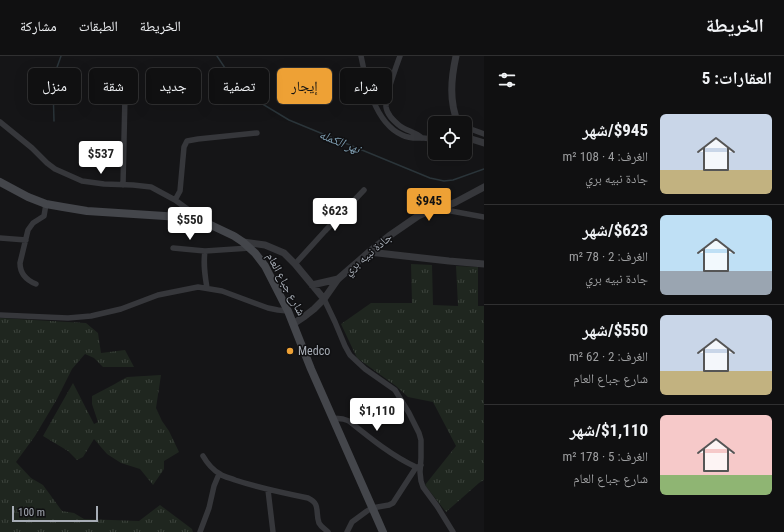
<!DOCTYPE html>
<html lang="ar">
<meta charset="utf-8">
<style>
body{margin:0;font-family:"Roboto Condensed","Noto Naskh Arabic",sans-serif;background:#1e1e1f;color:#f1f3f6;direction:rtl;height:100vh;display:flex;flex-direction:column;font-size:15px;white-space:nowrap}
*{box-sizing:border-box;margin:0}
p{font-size:13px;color:#9c9d9f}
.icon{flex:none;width:22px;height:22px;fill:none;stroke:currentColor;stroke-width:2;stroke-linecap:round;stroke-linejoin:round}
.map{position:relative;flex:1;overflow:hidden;direction:ltr}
.panel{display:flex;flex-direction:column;background:#101011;width:300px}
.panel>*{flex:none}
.guide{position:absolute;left:12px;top:12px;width:380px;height:36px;direction:rtl;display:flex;gap:8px}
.fabs{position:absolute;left:428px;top:60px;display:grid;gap:8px}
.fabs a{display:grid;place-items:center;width:44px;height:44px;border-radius:6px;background:#101011;box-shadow:0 4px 16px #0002,0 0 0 1px #303031;font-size:20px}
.scale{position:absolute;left:12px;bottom:10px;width:86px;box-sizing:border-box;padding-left:4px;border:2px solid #a7adb6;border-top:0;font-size:11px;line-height:14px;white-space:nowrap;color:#a7adb6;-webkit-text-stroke:3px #101012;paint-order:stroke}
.price{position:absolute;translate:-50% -34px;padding:0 9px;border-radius:4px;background:#fff;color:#222;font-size:13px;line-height:26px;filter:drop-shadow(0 1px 2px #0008)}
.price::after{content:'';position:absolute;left:50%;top:24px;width:12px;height:9px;margin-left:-6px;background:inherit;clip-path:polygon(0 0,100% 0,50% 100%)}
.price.on{background:#eea135;color:#111}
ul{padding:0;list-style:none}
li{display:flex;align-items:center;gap:12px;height:100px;padding:0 12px}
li+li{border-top:1px solid #303031}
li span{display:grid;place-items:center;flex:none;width:112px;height:80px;border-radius:6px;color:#555}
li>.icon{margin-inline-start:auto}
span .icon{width:48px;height:48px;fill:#fffc;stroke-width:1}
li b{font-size:17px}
h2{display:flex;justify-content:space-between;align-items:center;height:48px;padding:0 12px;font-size:17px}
.pill{padding:0 14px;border-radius:6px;background:#101011;box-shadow:0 4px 16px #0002,0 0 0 1px #303031;font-size:14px;line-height:36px}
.pill.on{background:#eea135;color:#111}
header{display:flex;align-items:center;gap:24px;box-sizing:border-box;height:56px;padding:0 20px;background:#101011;border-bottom:1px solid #303031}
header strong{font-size:19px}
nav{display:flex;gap:22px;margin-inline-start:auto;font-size:14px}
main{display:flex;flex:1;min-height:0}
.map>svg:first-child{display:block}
.grass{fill:url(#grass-tufts)}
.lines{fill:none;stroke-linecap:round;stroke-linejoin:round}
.stream{stroke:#2b353a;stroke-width:1.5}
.minor{stroke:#36373b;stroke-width:5.5}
.tertiary{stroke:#36373b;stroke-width:7}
.secondary{stroke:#44464b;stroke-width:8}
.poi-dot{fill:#eea135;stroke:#101012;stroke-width:1.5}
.labels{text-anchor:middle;stroke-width:3;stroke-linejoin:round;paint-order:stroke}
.street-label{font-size:12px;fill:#a7adb6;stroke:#101012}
.poi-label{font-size:12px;fill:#a7adb6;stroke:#101012;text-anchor:start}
.water-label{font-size:13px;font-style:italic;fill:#7e9db1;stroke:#101012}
</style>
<header>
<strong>الخريطة</strong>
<nav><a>الخريطة</a><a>الطبقات</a><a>مشاركة</a></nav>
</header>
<main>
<section class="panel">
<h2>العقارات: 5<svg class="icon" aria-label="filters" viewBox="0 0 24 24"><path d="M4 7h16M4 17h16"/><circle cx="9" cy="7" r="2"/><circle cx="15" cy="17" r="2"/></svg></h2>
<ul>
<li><span style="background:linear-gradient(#c9d6e8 70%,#c2b280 0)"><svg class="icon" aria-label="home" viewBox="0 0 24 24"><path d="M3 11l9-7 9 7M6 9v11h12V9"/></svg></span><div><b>$945/شهر</b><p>الغرف: 4 · 108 m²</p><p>جادة نبيه بري</p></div></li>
<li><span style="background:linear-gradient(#bfe0f5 70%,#9aa5b1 0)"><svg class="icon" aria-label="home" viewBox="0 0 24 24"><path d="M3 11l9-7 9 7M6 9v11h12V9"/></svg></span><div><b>$623/شهر</b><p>الغرف: 2 · 78 m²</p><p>جادة نبيه بري</p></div></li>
<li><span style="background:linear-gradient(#c9d6e8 70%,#c2b280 0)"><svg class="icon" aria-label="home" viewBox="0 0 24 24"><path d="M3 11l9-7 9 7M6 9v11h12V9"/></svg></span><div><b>$550/شهر</b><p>الغرف: 2 · 62 m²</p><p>شارع جباع العام</p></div></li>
<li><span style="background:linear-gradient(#f6c9c9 75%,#8fb573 0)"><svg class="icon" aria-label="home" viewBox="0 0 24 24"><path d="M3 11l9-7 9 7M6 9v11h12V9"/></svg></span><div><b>$1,110/شهر</b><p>الغرف: 5 · 178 m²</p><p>شارع جباع العام</p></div></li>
</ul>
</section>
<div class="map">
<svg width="484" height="476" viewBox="0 0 484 476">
<defs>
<pattern id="grass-tufts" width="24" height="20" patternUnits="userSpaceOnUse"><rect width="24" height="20" fill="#1f261f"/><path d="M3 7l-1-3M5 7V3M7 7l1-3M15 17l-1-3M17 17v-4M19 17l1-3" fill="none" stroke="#3d433d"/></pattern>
</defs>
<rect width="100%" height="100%" fill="#151517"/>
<path class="grass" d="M411 208 432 209 433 249 458 250 456 210 478 211V250H484V424L479 427 446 456 425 429 456 390 433 346 408 341 396 330 357 302 341 268 371 247H412Z
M0 262 86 267 98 277 101 297 125 294 134 311H103L94 302 85 298 72 313 57 343 35 380 16 406 31 422 43 429 62 455 74 457 84 463 139 465 160 449 192 473 193 476H0Z
M161 319 156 352 162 365 169 375 179 396 164 405V413L153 429 140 413 121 407 107 398 94 383 83 401 77 404 68 395 43 380 73 327 94 368 98 366 92 348V340L113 329 127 321Z"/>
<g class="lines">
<path class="stream" d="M217 0 237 30 246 38 289 64 430 122 444 125 453 124 484 113
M54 65 53 31 55 17 61 0"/>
<path class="minor" d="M361 0C366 26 375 67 402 79 410 83 415 82 423 82 427 82 431 83 435 84
M400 0C396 11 385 40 386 51 387 59 394 65 400 70 407 75 416 76 422 82
M0 66 32 92 47 107 55 113 82 125 104 128 133 129 151 131 175 144 193 157 196 162
M465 71 484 78
M123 129 125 39
M175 144 180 135 184 91 187 85 198 83 257 77
M440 153 484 161
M0 182 26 184
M173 192 205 195
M295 208 325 175 364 134
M36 228C26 224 20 217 20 207L28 174 33 167 44 160 46 148
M207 232C205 220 203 208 205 195L250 192
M324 243 335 266 345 290 350 299 365 313 395 334 409 357 419 377 421 384V402L420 416 421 425 423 431 437 450 453 476
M0 259 68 262 91 260 121 253 158 239 198 231 222 235 268 252 278 254 288 255
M333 362 343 363 349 365C370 382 392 400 416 411
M203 400C207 407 213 414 220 418 224 421 230 422 235 424 259 432 283 437 308 442 321 448 315 456 319 467 321 471 325 473 328 476
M268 434 273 476
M200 476 209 452 214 430 219 418
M347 476 352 466 367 455 372 452 389 449 393 447 415 413 421 409"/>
<path class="tertiary" d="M456 0C451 23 449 45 458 67
M465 78 468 82 484 87
M243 186 265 189 284 197 295 208 324 243
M369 196 449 205 484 208
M312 229 338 223
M293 268 305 260 314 253 324 243 338 223 369 196 389 180 418 160 431 154 440 153 456 146 484 131"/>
<path class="secondary" d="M0 126 28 141 46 148 63 151 87 155 196 162 234 180 243 186 255 197 265 210 288 255 311 313 383 476"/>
</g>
<circle class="poi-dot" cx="290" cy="295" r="4"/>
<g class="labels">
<g class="street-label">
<text transform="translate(368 198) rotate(-40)" y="4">جادة نبيه بري</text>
<text transform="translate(286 228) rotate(62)" y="4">شارع جباع العام</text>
</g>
<g class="poi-label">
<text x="298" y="299">Medco</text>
</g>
<g class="water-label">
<text transform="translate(340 85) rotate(22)" y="5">نهر الكمله</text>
</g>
</g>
</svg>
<div class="fabs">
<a><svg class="icon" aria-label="locate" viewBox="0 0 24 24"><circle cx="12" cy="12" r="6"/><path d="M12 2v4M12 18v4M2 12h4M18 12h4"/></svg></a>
</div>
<div class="scale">100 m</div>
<b class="price" style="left:101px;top:119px">$537</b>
<b class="price on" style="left:429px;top:166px">$945</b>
<b class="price" style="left:335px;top:176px">$623</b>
<b class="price" style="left:190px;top:185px">$550</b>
<b class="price" style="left:377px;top:376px">$1,110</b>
<div class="guide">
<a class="pill">شراء</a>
<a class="pill on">إيجار</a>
<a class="pill">تصفية</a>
<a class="pill">جديد</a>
<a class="pill">شقة</a>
<a class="pill">منزل</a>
</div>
</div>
</main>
